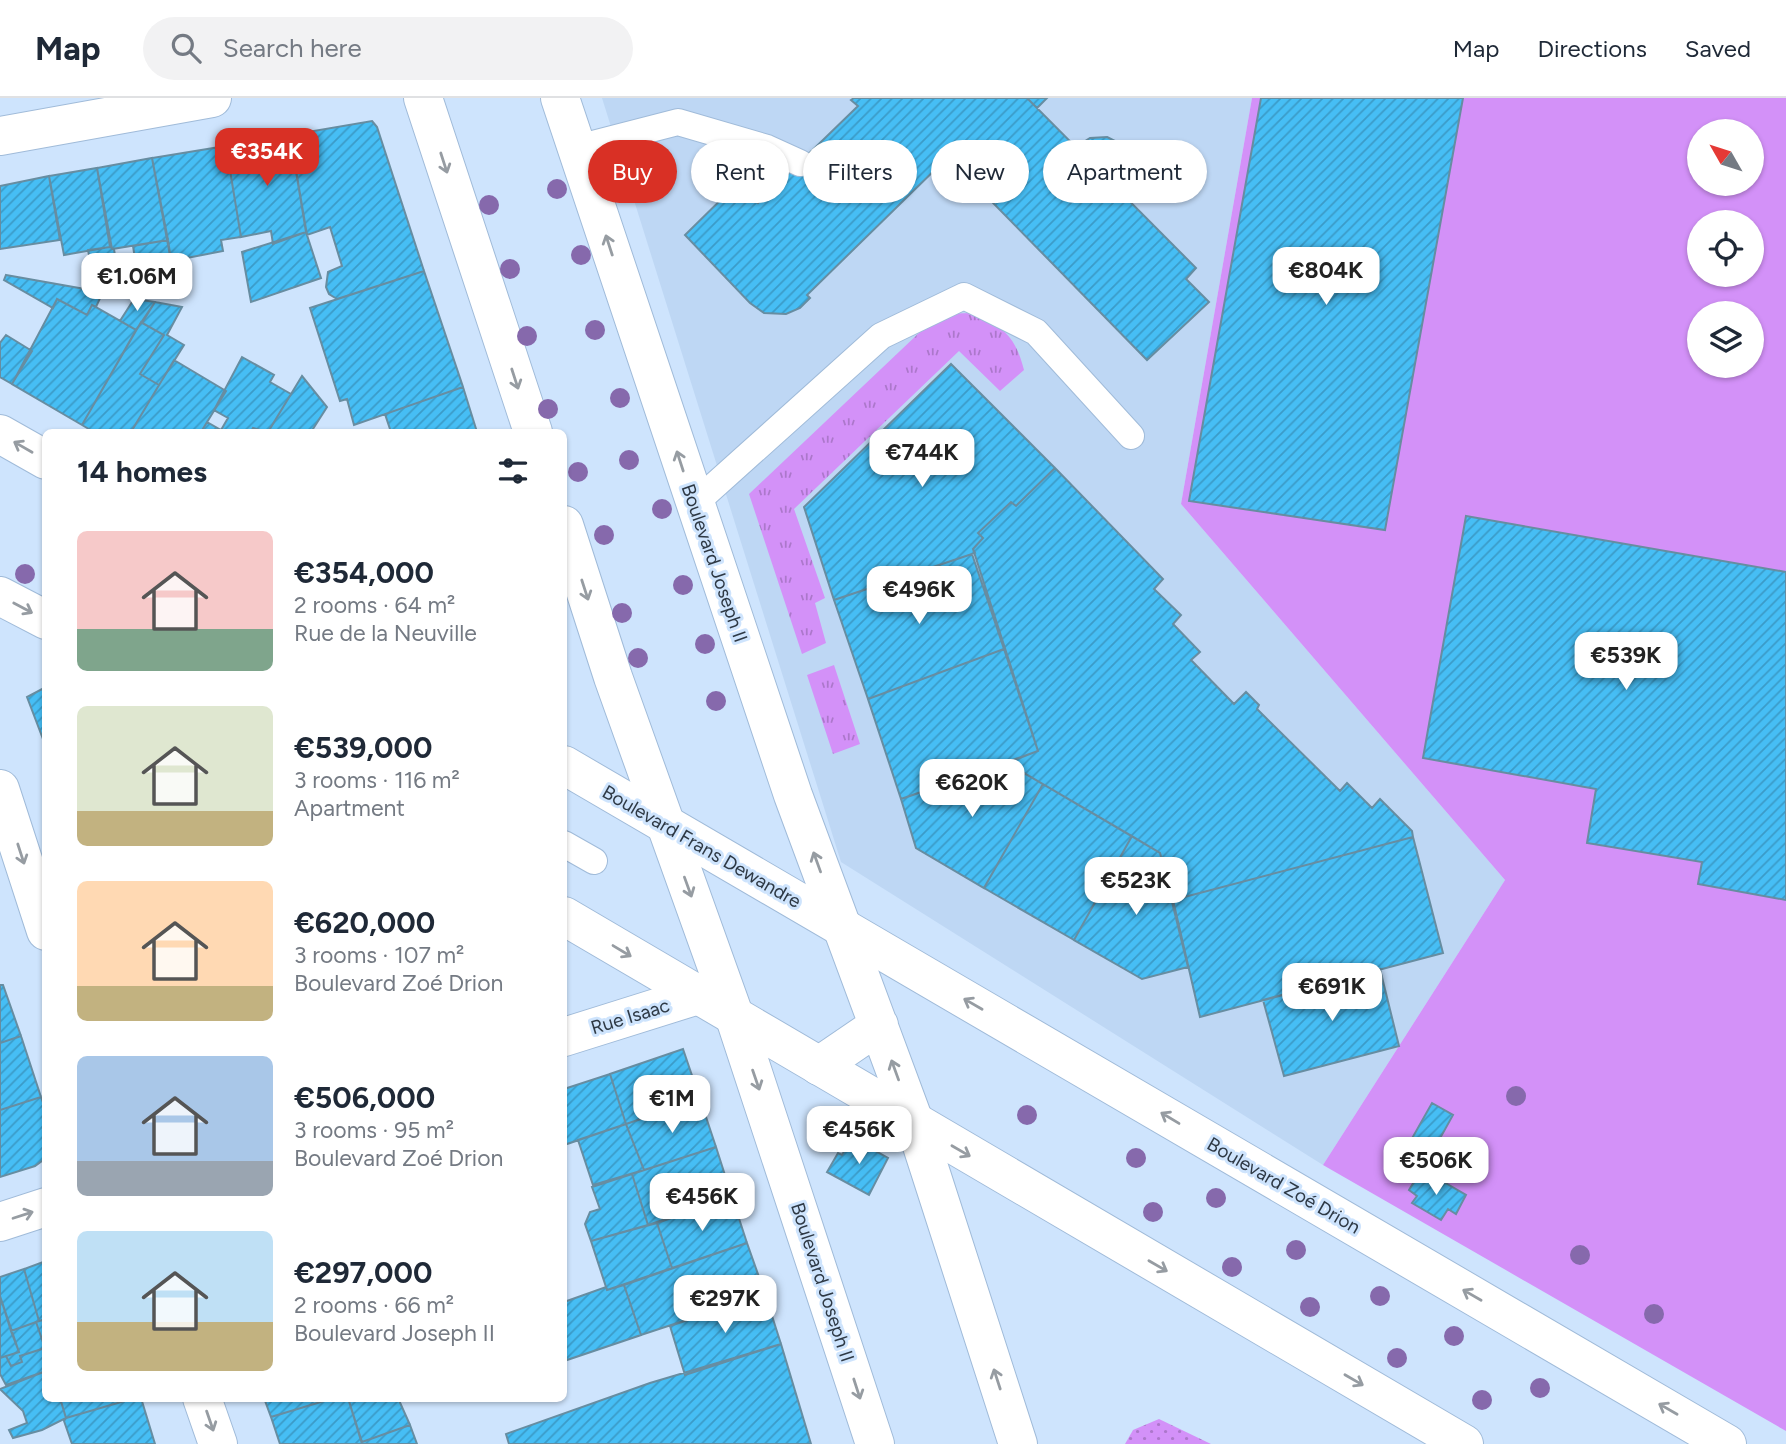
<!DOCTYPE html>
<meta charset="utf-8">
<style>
body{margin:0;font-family:Figtree,sans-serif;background:#f2f2f3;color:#1f2937;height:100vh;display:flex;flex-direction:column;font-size:26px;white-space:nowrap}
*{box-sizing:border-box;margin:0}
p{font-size:23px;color:#747a83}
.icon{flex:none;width:38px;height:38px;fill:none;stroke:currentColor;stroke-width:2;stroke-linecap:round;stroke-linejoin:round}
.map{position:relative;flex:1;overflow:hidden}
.panel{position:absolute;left:42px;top:331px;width:525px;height:973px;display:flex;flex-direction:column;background:#fff;border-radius:10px;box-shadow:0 2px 5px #0004}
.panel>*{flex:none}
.top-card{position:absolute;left:588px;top:42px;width:665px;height:63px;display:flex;gap:14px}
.needle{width:46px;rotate:309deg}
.tools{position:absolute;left:1687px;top:21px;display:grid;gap:14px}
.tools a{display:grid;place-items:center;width:77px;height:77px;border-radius:50%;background:#fff;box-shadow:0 2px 5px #0004;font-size:35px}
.price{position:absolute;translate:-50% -60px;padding:0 16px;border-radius:14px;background:#fff;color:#222;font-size:23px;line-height:46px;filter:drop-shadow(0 2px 4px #0008)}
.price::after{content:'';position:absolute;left:50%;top:42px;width:21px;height:16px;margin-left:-10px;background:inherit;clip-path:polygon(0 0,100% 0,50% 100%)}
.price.active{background:#d93025;color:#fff}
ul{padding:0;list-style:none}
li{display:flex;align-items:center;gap:21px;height:175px;padding:0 35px}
li span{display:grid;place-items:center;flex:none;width:196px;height:140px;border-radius:10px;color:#555}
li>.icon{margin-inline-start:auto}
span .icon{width:84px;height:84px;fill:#fffc;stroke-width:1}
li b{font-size:30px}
h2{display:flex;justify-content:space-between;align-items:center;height:84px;padding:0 35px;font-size:30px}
.chip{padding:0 24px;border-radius:32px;background:#fff;box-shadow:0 2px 5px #0004;font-size:24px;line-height:63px}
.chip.active{background:#d93025;color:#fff}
header{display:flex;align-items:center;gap:42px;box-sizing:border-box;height:98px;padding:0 35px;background:#fff;border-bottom:2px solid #e0e1e3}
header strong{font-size:33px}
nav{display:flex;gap:38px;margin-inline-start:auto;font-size:24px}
.search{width:490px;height:63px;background:#f2f2f3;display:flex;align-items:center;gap:18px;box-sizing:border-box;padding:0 24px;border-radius:38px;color:#747a83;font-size:26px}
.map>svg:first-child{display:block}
.built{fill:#bed7f4}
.grass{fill:url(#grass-tufts)}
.garden{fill:url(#garden-dots)}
.pitch{fill:#d391f8;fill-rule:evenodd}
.building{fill:url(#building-hatch);stroke:#678da1;stroke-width:2}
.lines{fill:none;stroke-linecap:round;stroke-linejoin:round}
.service-casing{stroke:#a0bbd9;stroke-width:28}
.minor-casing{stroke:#a0bbd9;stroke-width:40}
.secondary-casing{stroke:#a0bbd9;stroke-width:40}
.service{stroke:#fff;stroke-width:26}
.minor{stroke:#fff;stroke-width:38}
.secondary{stroke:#fff;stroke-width:38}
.tree{fill:#8669ac}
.oneway{stroke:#969ca2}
.labels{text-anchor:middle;stroke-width:6;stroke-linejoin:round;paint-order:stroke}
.street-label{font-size:19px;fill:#2e3945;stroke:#cee4fd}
</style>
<header>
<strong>Map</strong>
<div class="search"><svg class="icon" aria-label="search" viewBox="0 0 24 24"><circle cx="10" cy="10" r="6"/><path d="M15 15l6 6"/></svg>Search here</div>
<nav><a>Map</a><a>Directions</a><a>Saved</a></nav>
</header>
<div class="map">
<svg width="1786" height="1346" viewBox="0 0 1786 1346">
<defs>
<pattern id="grass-tufts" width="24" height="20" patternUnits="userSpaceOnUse" patternTransform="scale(1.75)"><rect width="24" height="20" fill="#d391f8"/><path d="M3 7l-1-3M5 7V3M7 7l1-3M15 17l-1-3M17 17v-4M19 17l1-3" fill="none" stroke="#ac77cb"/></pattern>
<pattern id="garden-dots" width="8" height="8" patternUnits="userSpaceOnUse" patternTransform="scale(1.75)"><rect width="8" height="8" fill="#d391f8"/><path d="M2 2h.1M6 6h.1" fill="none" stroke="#ac77cb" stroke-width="1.8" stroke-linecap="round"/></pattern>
<pattern id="building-hatch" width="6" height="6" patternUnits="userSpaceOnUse" patternTransform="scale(1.75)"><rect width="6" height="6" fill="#46bef5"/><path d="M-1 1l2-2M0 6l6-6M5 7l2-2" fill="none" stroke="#3b9bc8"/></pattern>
</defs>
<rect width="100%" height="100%" fill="#cee4fd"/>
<path class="built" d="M602 0H1252L1181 406 1505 782 1323 1067 841 764Z"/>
<path class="grass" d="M972 215C1003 229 1015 237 1024 272L1000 293 959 253 794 411 825 500 815 505 826 545 802 556 749 396 939 216Z
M834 567 860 646 833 656 807 577Z"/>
<path class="garden" d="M1159 1321 1211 1346H1125L1133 1332Z"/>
<path class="pitch" d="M1252 0H1786V1333L1323 1067 1505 782 1181 406ZM1699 33H1752V86H1699ZM1699 124H1752V177H1699ZM1699 215H1752V268H1699Z"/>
<path class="building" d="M854 0H1027L1196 170 1186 181 1209 204 1147 262 948 59 807 197 810 200 800 210 786 216 764 215 750 205 685 137 738 85 758 105 858 8 851 2Z
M1027 0H1047L1037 10Z
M1261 0H1463L1385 432 1189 403Z
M372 23 377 29 424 173 337 201 329 196 326 189 328 174 342 168 330 129 307 137 290 37Z
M290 37 306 134 273 146 271 133 241 139 226 48Z
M1107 39 1119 45 1129 66 1128 76 1117 91 1076 49 1090 40Z
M226 48 241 139 221 142 223 153 171 163 152 60Z
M152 60 168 142 112 151 97 70Z
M97 70 110 149 64 157 49 78Z
M49 78 60 142 0 151V88Z
M306 134 321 180 251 204 242 154Z
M168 142 175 189 140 193 133 148Z
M110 149 114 151 121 199 96 193 88 152Z
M424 173 463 289 354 327 347 301 340 303 310 210Z
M6 177 96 193 102 196 96 209 92 207 87 217 57 201 53 210 4 182Z
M57 201 87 217 92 207 136 232 82 327 12 286Z
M134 201 155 204 136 232 120 223Z
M155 204 182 209 167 237 184 247 159 287 140 276 164 237 142 225Z
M141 224 164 237 140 276 159 287 131 334H94L82 327Z
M6 237 32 253 12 286 0 279V245Z
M242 259 274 277 270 284 291 296 268 334 253 330 251 334H225L221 332 228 320 214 312Z
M174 262 226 293 201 334H131Z
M951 266 1055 370 1016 408 1011 404 978 435 983 440 973 451 975 455 834 502 804 409Z
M302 278 327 309 311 334H268Z
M463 289 477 334H391L385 316Z
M207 324 221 332 225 334H201Z
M1055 370 1163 481 1154 491 1181 517 1173 526 1200 554 1191 562 1234 606 1246 594 1259 607 1257 611 1340 693 1347 685 1372 710 1380 701 1412 733 1413 739 1173 802 1160 755 1007 665 1038 653 973 451 983 440 978 435 1011 404 1016 408Z
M1466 418 1786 474V802L1698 786 1702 764 1587 745 1596 691 1423 660Z
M972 456 1004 551 868 601 834 502Z
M1004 551 1038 653 901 701 868 601Z
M46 589V649L27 599Z
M1007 665 1043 686 984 790 916 750 901 701Z
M1043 686 1132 738 1074 842 984 790Z
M1132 738 1160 755 1188 869 1142 881 1074 842Z
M1413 739 1443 855 1200 919 1173 802Z
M1380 871 1399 948 1284 978 1263 902Z
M0 887H3L21 938 0 945Z
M21 938 41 999 0 1012V945Z
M683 951 700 1001 626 1026 610 976Z
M610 976 626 1026 564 1047V991Z
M41 999 46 1013V1060L35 1068 0 1079V1012Z
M700 1001 716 1049 644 1072 626 1026Z
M1432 1005 1453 1017 1428 1062 1406 1051Z
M626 1026 644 1072 593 1087 578 1042Z
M852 1040 888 1060 869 1097 827 1074 838 1055 842 1057Z
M716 1049 732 1099 648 1127 632 1076Z
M632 1076 648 1127 591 1143 585 1126 590 1114 600 1111 592 1089Z
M1430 1076 1466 1097 1456 1116 1448 1111 1441 1122 1412 1105 1417 1098 1409 1092 1417 1079 1425 1084Z
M732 1099 747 1145 672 1170 657 1125Z
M657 1125 672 1170 607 1192 591 1143Z
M747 1145 765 1196 641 1237 624 1187Z
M46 1163V1221L39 1223 24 1171Z
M24 1171 39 1223 11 1233 0 1198V1179Z
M624 1187 641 1237 564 1263V1204L606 1189 607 1192Z
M765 1196 781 1246 685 1277 670 1228Z
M0 1198 19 1254 0 1260Z
M46 1221V1253L36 1224Z
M36 1224 45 1250 20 1258 22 1264 11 1268 6 1258 19 1254 11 1233Z
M781 1246 811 1346H509L506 1336 650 1285Z
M45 1250 46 1273 6 1287 0 1276V1260L6 1258 11 1268 22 1264 20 1258Z
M46 1273V1300H60L66 1320 42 1332 13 1340 9 1332 27 1325 23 1313 0 1291Z
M60 1300H135L66 1320Z
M135 1300H141L155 1346H72L64 1323 66 1320Z
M264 1300H334L271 1319Z
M334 1300H348L362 1346H280L271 1319Z
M348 1300H398L410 1327 362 1344Z
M410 1327 417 1346H362V1344Z"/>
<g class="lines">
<g class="service-casing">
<path id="service" d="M577 50 678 24 767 50 800 65
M694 406 881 238 964 198 1036 234 1131 338
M564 746 594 763"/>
</g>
<g class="minor-casing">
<path id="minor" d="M423 0 533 334
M560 0 793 697 915 1026 1018 1346
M0 38 212 0
M564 427 613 579 734 917 875 1346
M0 691 46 833
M564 939 698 897
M819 968 879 927
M0 1124 46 1109
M202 1300 218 1346"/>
</g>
<g class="secondary-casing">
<path id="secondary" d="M0 336 46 362
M0 498 46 522
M564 667 1727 1346
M564 818 1464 1346"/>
</g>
<use href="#service" class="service"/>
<use href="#minor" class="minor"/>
<use href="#secondary" class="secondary"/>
</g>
<g class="tree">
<circle cx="557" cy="91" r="10"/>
<circle cx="489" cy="107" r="10"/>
<circle cx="581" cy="157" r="10"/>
<circle cx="510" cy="171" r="10"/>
<circle cx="595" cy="232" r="10"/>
<circle cx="527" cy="238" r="10"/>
<circle cx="620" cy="300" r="10"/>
<circle cx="548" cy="311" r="10"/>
<circle cx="629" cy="362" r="10"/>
<circle cx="578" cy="374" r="10"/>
<circle cx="662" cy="411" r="10"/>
<circle cx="604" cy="437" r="10"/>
<circle cx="25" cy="476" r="10"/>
<circle cx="683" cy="487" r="10"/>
<circle cx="622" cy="515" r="10"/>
<circle cx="705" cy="546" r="10"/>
<circle cx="638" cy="560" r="10"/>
<circle cx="716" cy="603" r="10"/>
<circle cx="1516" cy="998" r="10"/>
<circle cx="1027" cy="1017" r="10"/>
<circle cx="1136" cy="1060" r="10"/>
<circle cx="1216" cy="1100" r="10"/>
<circle cx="1153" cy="1114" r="10"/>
<circle cx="1296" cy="1152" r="10"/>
<circle cx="1580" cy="1157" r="10"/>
<circle cx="1232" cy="1169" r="10"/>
<circle cx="1380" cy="1198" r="10"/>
<circle cx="1310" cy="1209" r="10"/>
<circle cx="1654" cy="1216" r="10"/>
<circle cx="1454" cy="1238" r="10"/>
<circle cx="1397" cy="1260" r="10"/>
<circle cx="1540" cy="1290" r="10"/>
<circle cx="1482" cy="1302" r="10"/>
</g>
<defs><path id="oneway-shaft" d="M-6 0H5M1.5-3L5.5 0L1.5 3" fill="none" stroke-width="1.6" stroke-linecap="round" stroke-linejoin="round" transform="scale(1.75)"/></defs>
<g class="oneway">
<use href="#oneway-shaft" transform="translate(444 65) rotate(72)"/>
<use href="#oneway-shaft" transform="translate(609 147) rotate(-108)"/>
<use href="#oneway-shaft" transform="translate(515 281) rotate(72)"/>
<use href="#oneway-shaft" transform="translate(23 349) rotate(-150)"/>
<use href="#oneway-shaft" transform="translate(680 363) rotate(-108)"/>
<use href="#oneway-shaft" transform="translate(585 492) rotate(72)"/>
<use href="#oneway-shaft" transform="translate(23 510) rotate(28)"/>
<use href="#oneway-shaft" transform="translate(21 756) rotate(72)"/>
<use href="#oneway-shaft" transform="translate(817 764) rotate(-110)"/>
<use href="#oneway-shaft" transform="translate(688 789) rotate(70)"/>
<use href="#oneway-shaft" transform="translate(622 853) rotate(31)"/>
<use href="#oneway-shaft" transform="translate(973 906) rotate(-150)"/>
<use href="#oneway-shaft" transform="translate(895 972) rotate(-110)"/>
<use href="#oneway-shaft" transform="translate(756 982) rotate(71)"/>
<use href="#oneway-shaft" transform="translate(1170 1020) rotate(-149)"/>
<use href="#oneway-shaft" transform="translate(961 1053) rotate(30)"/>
<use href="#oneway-shaft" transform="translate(23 1117) rotate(-18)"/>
<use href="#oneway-shaft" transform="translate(1158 1168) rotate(30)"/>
<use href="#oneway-shaft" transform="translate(1472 1197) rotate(-150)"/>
<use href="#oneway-shaft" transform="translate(997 1281) rotate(-108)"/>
<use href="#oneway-shaft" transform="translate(1354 1282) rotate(30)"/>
<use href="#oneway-shaft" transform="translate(857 1291) rotate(72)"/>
<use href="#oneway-shaft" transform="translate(1668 1311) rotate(-150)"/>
<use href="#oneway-shaft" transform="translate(210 1323) rotate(71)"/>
</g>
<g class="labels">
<g class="street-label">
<text transform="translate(715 465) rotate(71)" y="7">Boulevard Joseph II</text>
<text transform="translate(702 748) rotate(30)" y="7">Boulevard Frans Dewandre</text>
<text transform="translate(630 918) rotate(-17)" y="7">Rue Isaac</text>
<text transform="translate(1284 1087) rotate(30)" y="7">Boulevard Zoé Drion</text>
<text transform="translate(823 1184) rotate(72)" y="7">Boulevard Joseph II</text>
</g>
</g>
</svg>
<div class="tools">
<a><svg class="needle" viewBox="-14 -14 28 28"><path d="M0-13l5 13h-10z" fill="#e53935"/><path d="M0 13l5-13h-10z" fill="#747a83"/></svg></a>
<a><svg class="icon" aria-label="locate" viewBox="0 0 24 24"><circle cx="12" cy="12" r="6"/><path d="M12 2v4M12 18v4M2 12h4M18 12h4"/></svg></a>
<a><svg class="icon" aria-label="layers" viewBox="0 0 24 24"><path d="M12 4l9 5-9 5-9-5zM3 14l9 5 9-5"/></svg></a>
</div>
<b class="price active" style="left:267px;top:90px">€354K</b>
<b class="price" style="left:1326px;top:209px">€804K</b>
<b class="price" style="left:137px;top:215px">€1.06M</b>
<b class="price" style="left:922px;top:391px">€744K</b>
<b class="price" style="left:919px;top:528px">€496K</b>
<b class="price" style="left:1626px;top:594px">€539K</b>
<b class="price" style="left:972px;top:721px">€620K</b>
<b class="price" style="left:1136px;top:819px">€523K</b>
<b class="price" style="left:1332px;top:925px">€691K</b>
<b class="price" style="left:672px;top:1037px">€1M</b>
<b class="price" style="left:859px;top:1068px">€456K</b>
<b class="price" style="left:1436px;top:1099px">€506K</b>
<b class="price" style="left:702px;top:1135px">€456K</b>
<b class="price" style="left:725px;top:1237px">€297K</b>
<div class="top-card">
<a class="chip active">Buy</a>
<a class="chip">Rent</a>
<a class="chip">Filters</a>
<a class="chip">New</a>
<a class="chip">Apartment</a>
</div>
<section class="panel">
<h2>14 homes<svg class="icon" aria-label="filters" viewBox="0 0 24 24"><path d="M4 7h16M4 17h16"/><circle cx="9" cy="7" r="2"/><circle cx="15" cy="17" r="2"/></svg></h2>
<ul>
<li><span style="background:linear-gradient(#f6c9c9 70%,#7fa58c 0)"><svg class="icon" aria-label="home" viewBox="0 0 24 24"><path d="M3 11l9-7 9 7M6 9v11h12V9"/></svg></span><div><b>€354,000</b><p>2 rooms · 64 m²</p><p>Rue de la Neuville</p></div></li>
<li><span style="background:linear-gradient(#dfe7d0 75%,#c2b280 0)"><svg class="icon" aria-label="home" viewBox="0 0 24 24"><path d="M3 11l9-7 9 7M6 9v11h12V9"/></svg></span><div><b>€539,000</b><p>3 rooms · 116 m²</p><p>Apartment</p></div></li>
<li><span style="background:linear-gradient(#ffd9b3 75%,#c2b280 0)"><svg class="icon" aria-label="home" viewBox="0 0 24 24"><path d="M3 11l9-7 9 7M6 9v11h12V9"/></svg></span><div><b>€620,000</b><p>3 rooms · 107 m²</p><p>Boulevard Zoé Drion</p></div></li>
<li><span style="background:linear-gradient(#a9c7e8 75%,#9aa5b1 0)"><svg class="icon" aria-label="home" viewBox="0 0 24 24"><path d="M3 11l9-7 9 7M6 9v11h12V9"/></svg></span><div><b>€506,000</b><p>3 rooms · 95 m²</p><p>Boulevard Zoé Drion</p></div></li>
<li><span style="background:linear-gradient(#bfe0f5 65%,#c2b280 0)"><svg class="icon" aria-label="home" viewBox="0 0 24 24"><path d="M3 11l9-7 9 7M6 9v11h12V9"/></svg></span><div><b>€297,000</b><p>2 rooms · 66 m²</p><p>Boulevard Joseph II</p></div></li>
</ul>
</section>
</div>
